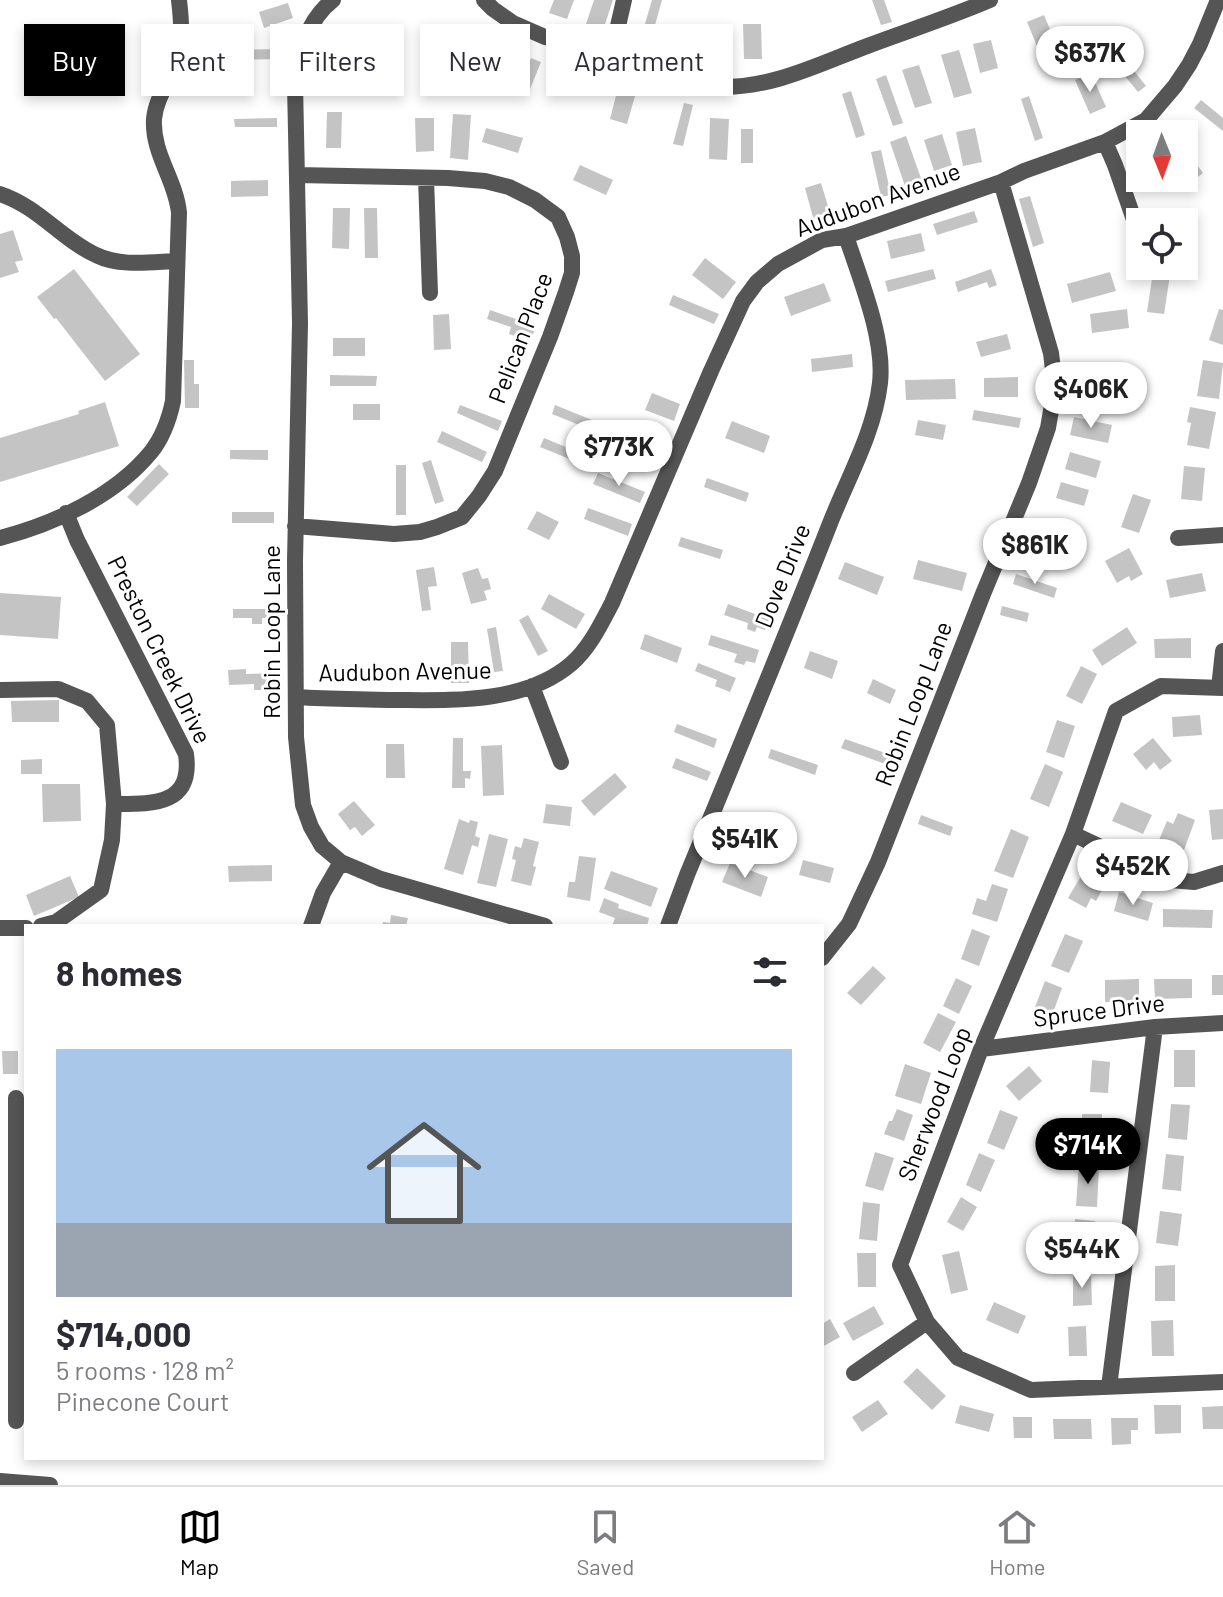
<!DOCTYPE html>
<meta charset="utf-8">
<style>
body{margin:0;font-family:Barlow,sans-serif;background:#f2f2f3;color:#2b2b33;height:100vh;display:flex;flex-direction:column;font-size:30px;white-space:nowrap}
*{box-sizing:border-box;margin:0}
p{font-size:26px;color:#7c7c81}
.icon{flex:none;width:44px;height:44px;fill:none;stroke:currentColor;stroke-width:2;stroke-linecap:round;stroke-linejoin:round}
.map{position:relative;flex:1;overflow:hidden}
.panel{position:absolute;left:24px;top:924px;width:800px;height:536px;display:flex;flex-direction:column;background:#fff;border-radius:0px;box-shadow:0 4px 12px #0003}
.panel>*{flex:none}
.guide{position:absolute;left:24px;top:24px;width:800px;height:72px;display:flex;gap:16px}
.needle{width:52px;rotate:179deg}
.buttons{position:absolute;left:1126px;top:120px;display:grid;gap:16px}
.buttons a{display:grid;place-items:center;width:72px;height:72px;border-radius:0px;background:#fff;box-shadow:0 4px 12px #0003;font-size:40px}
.price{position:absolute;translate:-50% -68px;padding:0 18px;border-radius:28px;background:#fff;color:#222;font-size:26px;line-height:52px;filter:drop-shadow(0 2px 4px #0008)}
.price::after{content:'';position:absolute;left:50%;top:48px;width:24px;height:18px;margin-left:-12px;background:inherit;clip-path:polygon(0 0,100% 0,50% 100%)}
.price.active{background:#000;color:#fff}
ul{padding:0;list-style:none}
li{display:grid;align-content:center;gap:16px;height:424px;padding:0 32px}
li+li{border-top:2px solid #e1e1e2}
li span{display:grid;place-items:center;height:248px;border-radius:0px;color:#555}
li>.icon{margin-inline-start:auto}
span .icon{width:144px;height:144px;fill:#fffc;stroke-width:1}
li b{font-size:34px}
h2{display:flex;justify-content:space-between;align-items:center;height:96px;padding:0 32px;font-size:34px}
.tag{padding:0 28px;border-radius:0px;background:#fff;box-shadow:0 4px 12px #0003;font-size:28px;line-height:72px}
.tag.active{background:#000;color:#fff}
.tab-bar{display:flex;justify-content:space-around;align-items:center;height:112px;border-top:2px solid #e1e1e2;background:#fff;font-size:22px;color:#7c7c81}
.tab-bar a{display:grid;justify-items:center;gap:4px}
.tab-bar .active{color:#000}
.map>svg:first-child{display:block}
.building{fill:#c4c4c4}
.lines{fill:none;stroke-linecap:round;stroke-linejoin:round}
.minor{stroke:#555;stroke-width:16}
.tertiary{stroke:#555;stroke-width:16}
.labels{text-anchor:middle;stroke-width:6;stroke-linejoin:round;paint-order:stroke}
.street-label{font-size:24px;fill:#000;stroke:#fff}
</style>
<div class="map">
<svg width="1223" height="1485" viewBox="0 0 1223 1485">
<rect width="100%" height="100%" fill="#fff"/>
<path class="building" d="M554 0H574L567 19 549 13Z
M594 0H613L603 30 586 24Z
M652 0H662L652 36 642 34Z
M872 0H884L892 22 881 25Z
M288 3 293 18 264 28 259 12Z
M1044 15 1061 56 1044 63 1027 22Z
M743 24H761L762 59H744Z
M991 40 998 68 980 73 973 44Z
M1115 47 1146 86 1138 92 1107 54Z
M282 49V59L234 60V50Z
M959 50 972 93 954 98 941 55Z
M531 58 541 62 528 94 518 90Z
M919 65 932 103 915 108 902 70Z
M1091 73 1106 107 1090 114 1075 80Z
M886 75 903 123 893 126 876 79Z
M619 84 637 89 627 124 610 119Z
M851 91 865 135 856 138 842 94Z
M1029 96 1043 138 1035 141 1021 99Z
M1201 100 1223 118V131L1194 108Z
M684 103 693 105 683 146 673 144Z
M327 112H342L341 148H326Z
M453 114 471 115 468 160 450 158Z
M277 118V127H235L234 119Z
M415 118H434V151L416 152Z
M710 118 729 119 727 160 709 159Z
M486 128 523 138 518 153 482 142Z
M975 128 982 162 963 166 956 132Z
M741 129H753V163H741Z
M942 134 952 165 934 171 924 140Z
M906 136 923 184 906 189 890 142Z
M1184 147 1203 173 1189 184 1184 177Z
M881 150 891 195 881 197 871 152Z
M580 165 613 180 606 195 573 180Z
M268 180V196L231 197V181Z
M821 183 831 216 814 221 805 188Z
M1030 196 1044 243 1033 247 1019 199Z
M333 208H350L349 249 332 248Z
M364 208H377L378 258H365Z
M974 211 978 222 937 235 933 224Z
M13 230 23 260 15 262 19 272 0 278V234Z
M921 233 925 251 891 259 887 241Z
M705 258 736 282 723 299 692 275Z
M74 269 140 354 105 381 56 318 54 319 37 297Z
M933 269 936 279 888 292 885 281Z
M991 269 997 285 989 288 987 282 958 292 955 282Z
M1110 272 1116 291 1072 303 1067 284Z
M1153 272 1170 275 1164 314 1147 312Z
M824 283 831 301 791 316 784 297Z
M673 295 719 314 714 324 669 305Z
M1127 309 1129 328 1092 333 1090 314Z
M1219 309 1223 310V345L1209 340Z
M490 310 536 326 532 337 522 334 520 338 509 334 511 327 487 319Z
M449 314 451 349 434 350 433 315Z
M1007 334 1011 349 981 357 976 342Z
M333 338H365V356H333Z
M852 354 853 367 812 372 811 359Z
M184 360H194V384H199V408H185Z
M1203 360 1223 363 1219 399 1197 396Z
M330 375 377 376 376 386H330Z
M1018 377V397H984V378Z
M955 379 956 399 906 400 905 380Z
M652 393 680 404 674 421 645 410Z
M105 402 119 446 0 482V438L79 414 78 411Z
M353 404H380V420H353Z
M460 405 502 421 498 431 457 413Z
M555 405 597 422 594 431 552 414Z
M1190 407 1216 412 1209 449 1187 445 1191 423 1187 422Z
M974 410 1021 418 1019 428 972 420Z
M1074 417 1112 425 1108 443 1070 435Z
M918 420 946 425 943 440 915 435Z
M732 421 770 436 764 453 725 438Z
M638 424 669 433 662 457 631 447Z
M442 431 487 452 482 462 437 442Z
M544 438 585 455 582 464 540 447Z
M230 450H268V460L230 459Z
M1070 452 1101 461 1096 478 1065 469Z
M431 460 444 501 435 504 422 463Z
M159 464 169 474 137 506 127 497Z
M396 465H406V515H396Z
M1184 466 1205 468 1202 501 1181 499Z
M598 473 645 492 640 503 593 484Z
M707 478 749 493 746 502 704 487Z
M1061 482 1089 490 1084 506 1056 498Z
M1133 494 1151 500 1139 533 1121 527Z
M588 508 632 524 628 536 584 519Z
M537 511 559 522 549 540 527 529Z
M232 512H274V523H232Z
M1032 536 1073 553 1069 563 1028 546Z
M681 537 723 550 720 559 678 546Z
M1129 548 1143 574 1131 581 1129 576 1117 583 1105 561Z
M918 560 967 573 962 591 913 579Z
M845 562 884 577 877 595 838 579Z
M434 567 437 586 428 587 431 610 422 611 416 570Z
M478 568 482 579 488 578 491 589 484 591 487 600 471 604 462 573Z
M1202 573 1206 591 1170 598 1166 580Z
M1016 574 1057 588 1054 598 1013 584Z
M0 593 61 597 58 639 0 635Z
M549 594 585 614 576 629 541 609Z
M728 604 769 619 765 630 757 627 755 632 747 629 748 623 724 615Z
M1002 606 1029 613 1027 622 1000 615Z
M233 609H276V618H262V624H252V618H233Z
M528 615 548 651 538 656 519 620Z
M496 627 503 671 494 672 487 629Z
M1127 627 1137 643 1102 666 1092 650Z
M645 634 682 648 677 663 640 649Z
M711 635 759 650 755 663 746 661 744 665 734 662 737 654 708 645Z
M1191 638V658H1155L1154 639Z
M451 642H468L469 683H451Z
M810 651 838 661 832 679 804 668Z
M698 663 736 678 730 692 715 686 717 680 695 671Z
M1081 666 1097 674 1082 704 1066 696Z
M246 669V674L278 673V683L264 684V690H254V684L229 685 228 670Z
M873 679 896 690 890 704 867 693Z
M59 700V722H12L11 701Z
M1200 715 1202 735 1173 737 1172 717Z
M1057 720 1075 726 1064 758 1046 752Z
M677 724 717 739 714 748 674 732Z
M453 738H463V771H471L470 779 465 778V788H452Z
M1153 738 1172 761 1160 770 1154 762 1146 770 1133 754Z
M845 739 891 755 888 765 841 748Z
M386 744H404L405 778H386Z
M502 745 504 795 483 796 481 746Z
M771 749 818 765 815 775 768 758Z
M676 758 711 772 707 781 672 768Z
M42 759V774H21V760Z
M1045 764 1063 772 1049 807 1030 799Z
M615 773 627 787 594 816 581 801Z
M42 784H80L81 821 43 822Z
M354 801 375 825 362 836 355 827 350 830 338 814Z
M1121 802 1152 815 1143 834 1112 821Z
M546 804 572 807 570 826 543 823Z
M1223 809V839L1212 840 1209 810Z
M1178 813 1195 820 1184 850 1159 840 1167 821 1173 824Z
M921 815 953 827 950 836 918 824Z
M459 819 469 823 470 820 478 822 475 836 480 838 478 847 472 845 463 875 444 869Z
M1011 829 1029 837 1013 878 994 871Z
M489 834 508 839 496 887 477 883Z
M524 838 539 842 533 866 536 867 531 886 511 881 516 860 512 859 515 846 521 848Z
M579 856 596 858 590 901 567 897 569 882H575Z
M803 860 834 868 830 883 799 875Z
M730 863 768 877 761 897 722 882Z
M272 865V881L229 882 228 866Z
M611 871 658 888 651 907 604 889Z
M1084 871 1106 883 1096 901 1091 898 1086 908 1068 898Z
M70 876 79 897 34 916 26 895Z
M992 884 1008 889 997 922 972 914 977 898 986 901Z
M1119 892 1153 903 1148 921 1114 911Z
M604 898 619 904 618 908 649 918 647 926 631 924 630 926H612L615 918 599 912Z
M1163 909 1213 910 1212 928 1163 927Z
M391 915 408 918 406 926H382L383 922 390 923Z
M972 929 990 936 979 966 961 959Z
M1065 934 1083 941 1069 973 1051 966Z
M873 966 886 978 861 1005 847 993Z
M1212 975H1223V995H1212Z
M956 978 972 986 959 1014 943 1006Z
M1139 979V1002H1105V980Z
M1154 979H1192V998L1155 999Z
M1045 981 1062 988 1050 1021 1032 1015Z
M938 1013 956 1022 940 1052 923 1043Z
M1174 1050H1195V1087H1174Z
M2 1051H18V1074H3Z
M1092 1060 1110 1062 1108 1093 1090 1092Z
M905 1064 931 1073 921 1104 895 1096Z
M1029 1066 1042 1081 1019 1101 1006 1086Z
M1171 1104 1190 1105 1187 1140 1168 1138Z
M897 1109 913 1115 904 1141 884 1134 889 1121H892Z
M1000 1110 1018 1117 1004 1150 987 1143Z
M1082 1114H1102L1101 1150H1081Z
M875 1152 894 1158 883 1191 865 1186Z
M979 1153 995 1160 981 1192 966 1185Z
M1166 1154 1184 1156 1181 1191 1162 1189Z
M1079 1164 1099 1165 1097 1207 1076 1206Z
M961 1197 977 1207 963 1231 947 1222Z
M863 1202 880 1204 877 1241 859 1239Z
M1160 1211 1182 1214 1178 1246 1156 1243Z
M1075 1219 1095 1221 1092 1255 1072 1253Z
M959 1251 968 1290 951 1294 942 1255Z
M857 1253H876V1287H858Z
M1175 1265V1301H1155V1266Z
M1073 1275H1091L1092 1305 1073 1306Z
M994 1302 1026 1316 1018 1334 986 1320Z
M874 1306 884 1324 853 1341 843 1323Z
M830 1319 840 1337 822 1347V1324Z
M1173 1320 1174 1356H1152L1151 1321Z
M1086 1326 1087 1356H1069L1068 1327Z
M917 1368 946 1396 932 1410 903 1382Z
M878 1400 888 1414 862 1432 852 1417Z
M960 1405 994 1414 989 1432 955 1423Z
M1154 1405H1181V1433L1155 1434Z
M1223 1406V1429H1203L1202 1407Z
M1013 1417H1032V1438H1014Z
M1111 1418H1138V1430H1131V1444L1112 1445Z
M1053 1419H1091L1092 1439H1054Z"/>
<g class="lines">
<path class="minor" d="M333 0C307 20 299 53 295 84L300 323 295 561 296 737 303 805 311 827 322 846 341 862 381 879 545 926
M484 0 493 9 513 23 545 37 612 52 719 87C771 88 815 66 862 48 904 32 948 18 990 0
M612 52 624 0
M1105 142 1115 165 1139 234
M426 178 430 293
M0 194C39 207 61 239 96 255 120 267 151 262 177 261
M66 513 77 540 186 754C193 806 152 804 114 804
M295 526 394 534 420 532 437 527 462 517 479 496 495 471 550 337 566 292 572 273V256L567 237 558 217 535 200 509 187 485 181 448 178 297 175
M0 538C54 524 115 496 151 452 163 437 169 420 173 401L179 213C176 180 152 154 154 119 156 95 173 78 179 56 183 39 181 17 179 0
M1178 538 1223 535
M532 686 561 762
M1219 688 1223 651
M1223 688 1161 686 1116 711 1073 834 981 1049 900 1265 927 1322 958 1358 1031 1390 1223 1382
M0 690 58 689 87 701 107 725 114 804 112 840 101 890 56 922 41 926
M297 697C327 699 358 699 389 700 448 700 523 705 571 664 589 649 601 624 612 603L711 371 743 301 757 282 778 264 822 240 846 236 1001 182 1024 171 1105 142 1146 120 1175 86 1189 65 1200 44 1218 0
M1073 834 1171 880 1194 882 1223 873
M311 926 323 893 341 862
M668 926 687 875C735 759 783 643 829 526 847 479 874 434 880 383 885 338 860 279 846 236
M0 928H26
M822 958 849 924 878 862 983 594 1029 483 1048 428 1055 387 1051 353 1001 182
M981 1049 1155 1027 1223 1023
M854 1373 927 1322
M1109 1387 1155 1027
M16 1421V1098"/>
<path class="tertiary" d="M0 1481 50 1485"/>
</g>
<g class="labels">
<g class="street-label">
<text transform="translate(878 200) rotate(-20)" y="8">Audubon Avenue</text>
<text transform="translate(521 338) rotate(-69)" y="8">Pelican Place</text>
<text transform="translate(783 576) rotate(-68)" y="8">Dove Drive</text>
<text transform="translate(272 632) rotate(-90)" y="8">Robin Loop Lane</text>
<text transform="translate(159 650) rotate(64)" y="8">Preston Creek Drive</text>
<text transform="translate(405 672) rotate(-1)" y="8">Audubon Avenue</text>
<text transform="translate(914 704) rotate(-69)" y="8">Robin Loop Lane</text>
<text transform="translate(1099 1011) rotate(-7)" y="8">Spruce Drive</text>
<text transform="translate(935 1104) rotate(-69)" y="8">Sherwood Loop</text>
</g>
</g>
</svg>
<div class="buttons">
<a><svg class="needle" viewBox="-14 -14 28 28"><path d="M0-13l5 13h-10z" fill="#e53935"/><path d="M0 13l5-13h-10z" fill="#7c7c81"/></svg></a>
<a><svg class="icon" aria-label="locate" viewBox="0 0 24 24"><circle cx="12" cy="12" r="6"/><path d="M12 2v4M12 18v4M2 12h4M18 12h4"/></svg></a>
</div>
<b class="price" style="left:1090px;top:94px">$637K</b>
<b class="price" style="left:1091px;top:430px">$406K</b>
<b class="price" style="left:619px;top:488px">$773K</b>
<b class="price" style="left:1035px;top:586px">$861K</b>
<b class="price" style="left:745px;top:880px">$541K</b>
<b class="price" style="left:1133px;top:907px">$452K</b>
<b class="price active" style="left:1088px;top:1186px">$714K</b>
<b class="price" style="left:1082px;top:1290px">$544K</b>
<div class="guide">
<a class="tag active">Buy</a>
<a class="tag">Rent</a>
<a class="tag">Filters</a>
<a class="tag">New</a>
<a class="tag">Apartment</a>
</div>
<section class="panel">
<h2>8 homes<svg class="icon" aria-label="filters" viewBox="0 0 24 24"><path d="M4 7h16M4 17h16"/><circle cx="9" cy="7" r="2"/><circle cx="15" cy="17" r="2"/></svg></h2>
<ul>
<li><span style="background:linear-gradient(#a9c7e8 70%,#9aa5b1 0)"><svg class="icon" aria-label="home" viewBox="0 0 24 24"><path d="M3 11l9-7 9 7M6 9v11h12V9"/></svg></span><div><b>$714,000</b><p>5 rooms · 128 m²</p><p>Pinecone Court</p></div></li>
</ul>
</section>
</div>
<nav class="tab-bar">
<a class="active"><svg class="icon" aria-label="map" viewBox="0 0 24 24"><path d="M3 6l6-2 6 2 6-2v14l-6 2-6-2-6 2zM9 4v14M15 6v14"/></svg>Map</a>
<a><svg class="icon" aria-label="saved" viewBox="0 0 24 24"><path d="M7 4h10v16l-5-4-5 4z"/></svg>Saved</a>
<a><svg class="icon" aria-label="home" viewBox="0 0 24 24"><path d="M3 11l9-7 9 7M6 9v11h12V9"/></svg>Home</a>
</nav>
